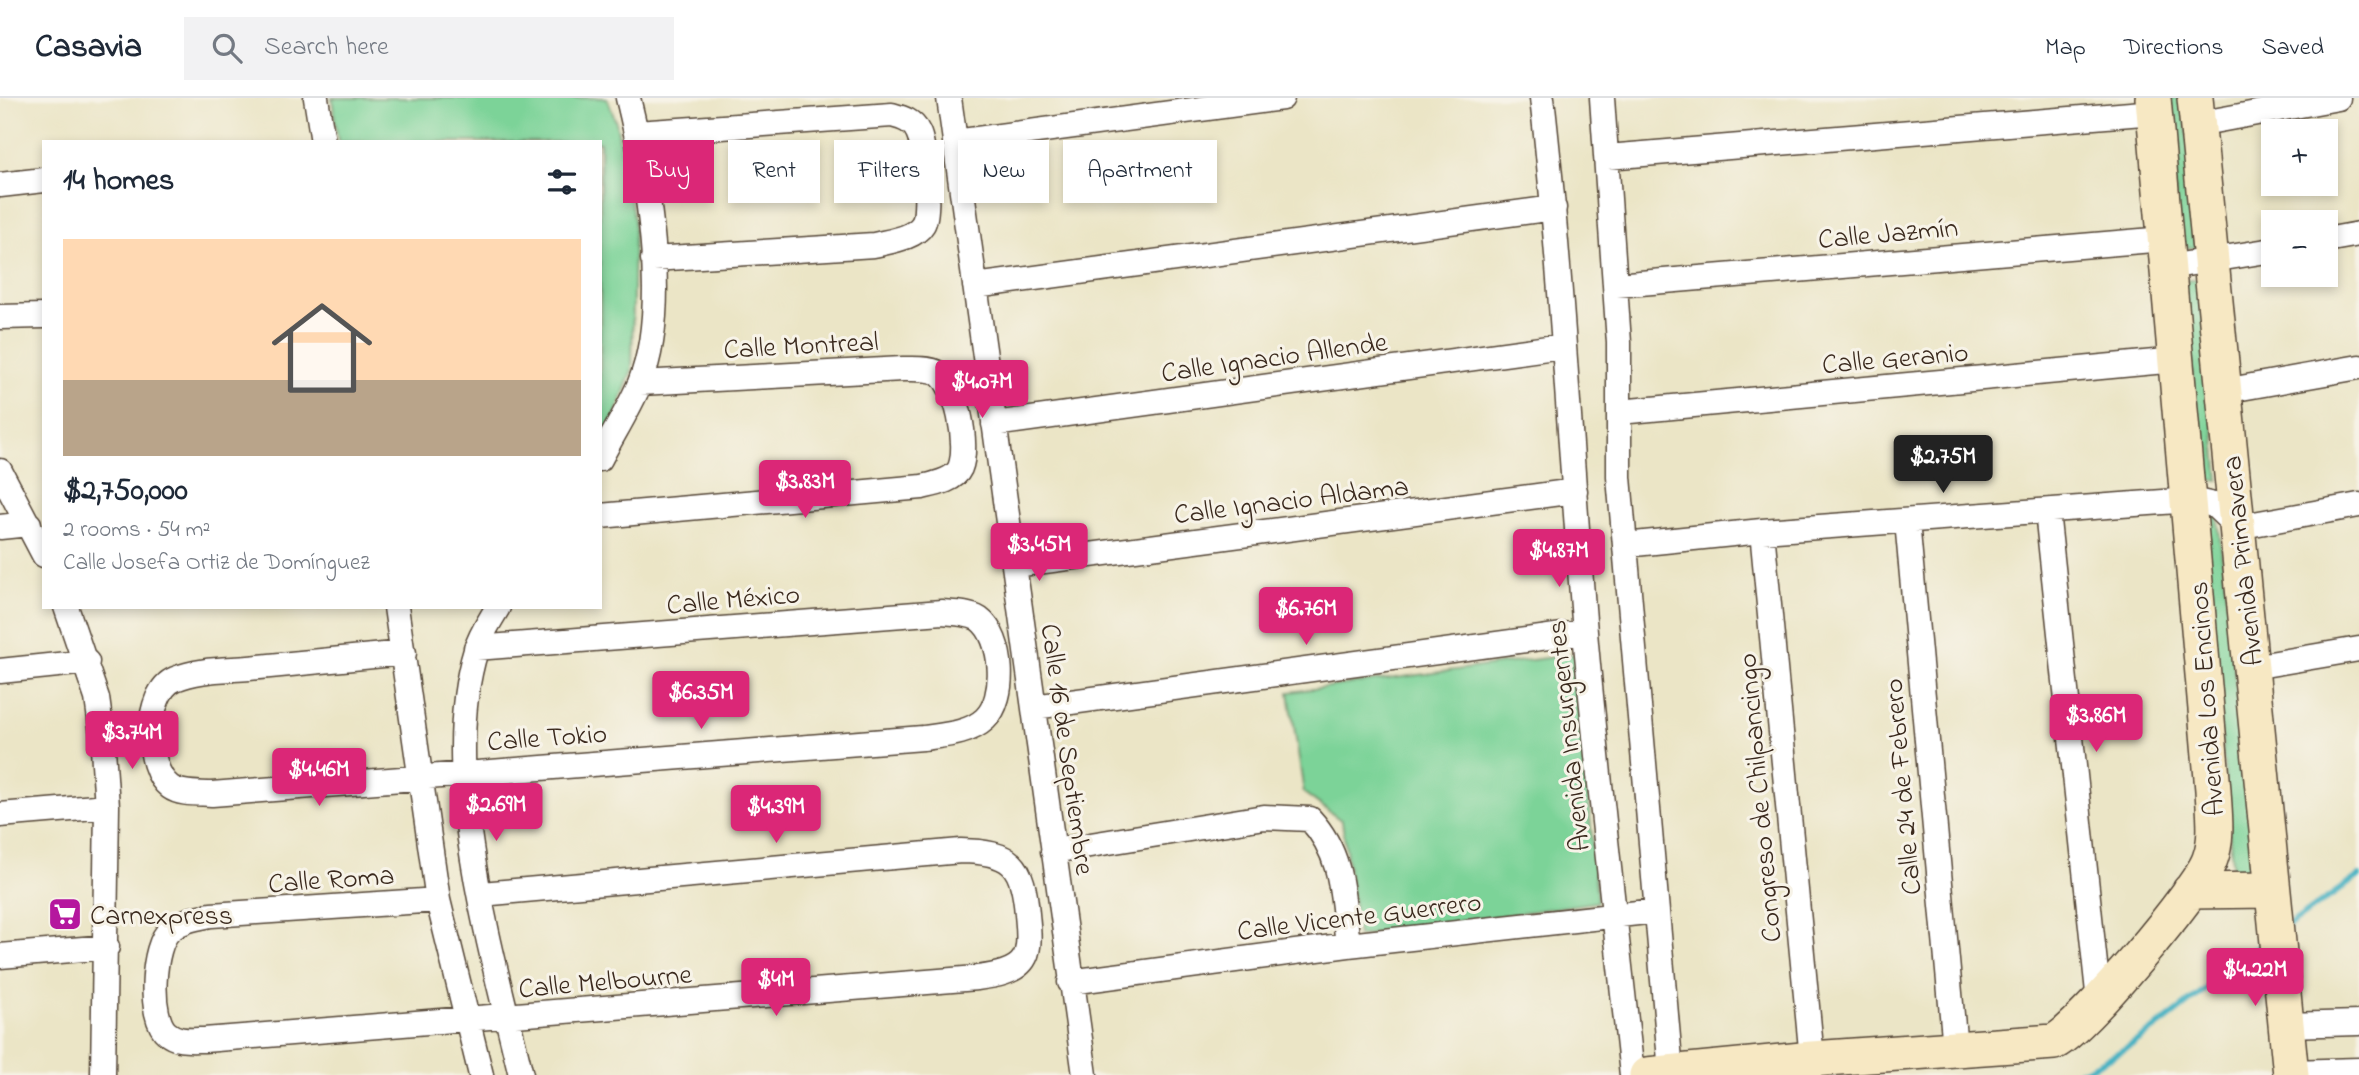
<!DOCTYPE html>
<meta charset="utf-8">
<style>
body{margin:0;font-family:"Indie Flower",sans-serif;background:#f2f2f3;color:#1f2937;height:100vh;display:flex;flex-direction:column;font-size:26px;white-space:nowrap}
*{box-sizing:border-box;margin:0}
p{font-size:23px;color:#747a83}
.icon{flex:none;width:38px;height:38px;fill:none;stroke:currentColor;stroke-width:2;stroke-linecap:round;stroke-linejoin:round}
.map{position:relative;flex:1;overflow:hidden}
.panel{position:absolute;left:42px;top:42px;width:560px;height:469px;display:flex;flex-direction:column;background:#fff;border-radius:0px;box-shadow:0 4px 10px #0003}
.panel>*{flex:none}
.guide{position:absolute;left:623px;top:42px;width:665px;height:63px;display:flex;gap:14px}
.buttons{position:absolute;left:2261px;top:21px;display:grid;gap:14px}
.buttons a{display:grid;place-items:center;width:77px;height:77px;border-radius:0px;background:#fff;box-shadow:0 4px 10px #0003;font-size:35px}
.price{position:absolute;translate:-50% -60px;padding:0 16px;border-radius:7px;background:#db2777;color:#fff;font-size:23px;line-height:46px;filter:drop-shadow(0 2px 4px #0008)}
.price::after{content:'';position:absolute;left:50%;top:42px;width:21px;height:16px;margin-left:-10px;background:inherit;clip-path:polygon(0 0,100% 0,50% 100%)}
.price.on{background:#222;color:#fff}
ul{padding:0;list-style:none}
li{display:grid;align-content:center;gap:14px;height:371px;padding:0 21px}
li+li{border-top:2px solid #e0e1e3}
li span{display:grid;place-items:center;height:217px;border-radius:0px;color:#555}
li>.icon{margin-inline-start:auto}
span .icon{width:126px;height:126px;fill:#fffc;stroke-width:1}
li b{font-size:30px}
h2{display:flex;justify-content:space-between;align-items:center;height:84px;padding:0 21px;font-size:30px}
.pill{padding:0 24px;border-radius:0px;background:#fff;box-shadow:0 4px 10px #0003;font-size:24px;line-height:63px}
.pill.on{background:#db2777;color:#fff}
header{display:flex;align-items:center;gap:42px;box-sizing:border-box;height:98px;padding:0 35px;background:#fff;border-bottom:2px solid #e0e1e3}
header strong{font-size:33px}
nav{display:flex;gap:38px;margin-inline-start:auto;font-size:24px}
.search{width:490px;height:63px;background:#f2f2f3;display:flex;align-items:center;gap:18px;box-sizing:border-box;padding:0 24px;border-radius:0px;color:#747a83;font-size:26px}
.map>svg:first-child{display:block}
.green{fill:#7bd398;stroke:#5b7e5b;stroke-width:2}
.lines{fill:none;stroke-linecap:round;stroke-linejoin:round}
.stream{stroke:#46b2c3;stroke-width:6}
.street-casing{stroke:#554637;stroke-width:27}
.secondary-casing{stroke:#554637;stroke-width:38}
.street{stroke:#fff;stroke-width:24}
.secondary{stroke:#f7e8c3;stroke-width:35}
.labels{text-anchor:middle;stroke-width:6;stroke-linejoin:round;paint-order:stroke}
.street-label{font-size:28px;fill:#3b2a1e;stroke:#f7f3e8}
.poi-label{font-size:28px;fill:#3b2a1e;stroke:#f7f3e8;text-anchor:start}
</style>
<header>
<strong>Casavia</strong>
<div class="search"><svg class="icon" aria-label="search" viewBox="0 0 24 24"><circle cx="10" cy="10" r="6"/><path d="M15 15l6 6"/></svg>Search here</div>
<nav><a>Map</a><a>Directions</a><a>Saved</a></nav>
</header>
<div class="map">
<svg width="2359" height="977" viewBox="0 0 2359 977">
<rect width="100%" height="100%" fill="#f7f3e8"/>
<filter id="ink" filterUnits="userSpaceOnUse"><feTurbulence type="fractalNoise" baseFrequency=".0143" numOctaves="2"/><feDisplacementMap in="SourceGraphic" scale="14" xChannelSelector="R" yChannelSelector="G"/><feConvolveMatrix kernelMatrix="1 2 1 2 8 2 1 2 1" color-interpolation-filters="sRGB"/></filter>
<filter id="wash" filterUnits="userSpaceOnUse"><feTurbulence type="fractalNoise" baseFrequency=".00686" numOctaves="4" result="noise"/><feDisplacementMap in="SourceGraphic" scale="28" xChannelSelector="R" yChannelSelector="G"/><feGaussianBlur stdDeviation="1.57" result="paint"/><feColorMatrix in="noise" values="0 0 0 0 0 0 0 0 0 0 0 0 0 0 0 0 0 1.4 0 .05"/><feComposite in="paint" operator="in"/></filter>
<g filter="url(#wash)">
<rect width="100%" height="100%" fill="#ebe5c6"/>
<path class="green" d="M332 0H607L616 24 634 122 632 272 600 358V44H338Z
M2166 0H2184L2198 150 2180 149Z
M2200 181 2219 382H2203L2183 183Z
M2217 413 2256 777H2233L2203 414Z
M1577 556 1597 804 1358 838 1342 723 1304 695 1289 594Z"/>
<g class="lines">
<path class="stream" d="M2289 827 2359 778
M2070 977C2141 954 2205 887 2266 844"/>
</g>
</g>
<g filter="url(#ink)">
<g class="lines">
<g class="street-casing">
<path id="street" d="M316 0 323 44
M949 0 1085 977
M1542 0C1562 177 1570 356 1585 534 1598 682 1616 829 1632 977
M1602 0 1619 245V379L1671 974
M2197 26 2338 0
M636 35 892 17C903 20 913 23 918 34 925 47 930 115 923 126 914 141 889 143 874 147L653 161
M955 44 1282 0
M1607 59 2155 14
M0 87 44 82
M2326 142 2359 136
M2168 169 2273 152
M1616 187 2165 141
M975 188 1554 110
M0 219 44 218
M2224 293 2359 269
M1619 314 2176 262
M994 326 1562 248
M600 361C613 336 629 311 640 285 671 209 647 78 628 0
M0 373 44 457
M2047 413 2099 904
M600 418 922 389C935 386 954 383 960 370 969 348 958 285 936 274 927 270 913 271 903 271L640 285
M1907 423 1955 950
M0 429 29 426
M1762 433 1812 961
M1625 447 1762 433 2191 402 2214 407 2237 429 2359 407
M1014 467 1575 393
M66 509 97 600 102 637 107 708 103 977
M396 509 438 802 481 977
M498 509C490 523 480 537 476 552 438 674 492 854 521 977
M404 555C352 560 301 565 249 570 226 572 197 571 175 581 144 594 144 670 170 689 181 697 199 695 212 696L923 640C944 637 969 636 985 621 1007 601 1004 539 979 521 969 515 954 515 942 514L476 550
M2252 569 2359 551
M0 573 87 564
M1034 609 1585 534
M0 717 107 708
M1053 753 1264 719 1310 721C1344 758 1342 799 1348 847
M438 802 211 817C196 820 182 822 170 832 152 847 148 920 167 935 177 944 191 942 204 942L977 880C992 878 1017 875 1025 859 1031 847 1028 828 1027 816 1023 766 1012 754 961 753L481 796
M0 858 107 849
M1070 884 1348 847 1656 813
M2286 927 2359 925
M2290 974 2359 972"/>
</g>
<g class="secondary-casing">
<path id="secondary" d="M2195 0 2291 977
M2190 793 2271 792
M1647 977 1812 961 2054 944C2081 931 2200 791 2210 761 2218 740 2214 714 2213 692L2153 0"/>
</g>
<use href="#street" class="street"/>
<use href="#secondary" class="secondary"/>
</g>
</g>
<defs>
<g id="supermarket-square" transform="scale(1.75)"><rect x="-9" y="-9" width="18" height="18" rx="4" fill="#b5179e" stroke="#f7f3e8"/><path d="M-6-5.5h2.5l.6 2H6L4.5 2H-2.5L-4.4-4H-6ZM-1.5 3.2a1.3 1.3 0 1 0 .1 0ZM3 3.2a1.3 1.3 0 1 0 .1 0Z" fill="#fff"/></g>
</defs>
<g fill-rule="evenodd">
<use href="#supermarket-square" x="65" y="816"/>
</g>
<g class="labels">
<g class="street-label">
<text transform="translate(1888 134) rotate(-5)" y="10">Calle Jazmín</text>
<text transform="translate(801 246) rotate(-3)" y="10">Calle Montreal</text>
<text transform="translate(1274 258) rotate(-8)" y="10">Calle Ignacio Allende</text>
<text transform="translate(1895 259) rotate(-5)" y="10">Calle Geranio</text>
<text transform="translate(1291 401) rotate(-7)" y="10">Calle Ignacio Aldama</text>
<text transform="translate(2241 463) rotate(-96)" y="10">Avenida Primavera</text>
<text transform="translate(733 500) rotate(-5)" y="10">Calle México</text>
<text transform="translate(2205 601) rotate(-94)" y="10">Avenida Los Encinos</text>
<text transform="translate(547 638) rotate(-4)" y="10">Calle Tokio</text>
<text transform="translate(1567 638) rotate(-96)" y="10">Avenida Insurgentes</text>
<text transform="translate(1069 651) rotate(82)" y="10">Calle 16 de Septiembre</text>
<text transform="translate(1901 689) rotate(-95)" y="10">Calle 24 de Febrero</text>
<text transform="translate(1758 700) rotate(-95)" y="10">Congreso de Chilpancingo</text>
<text transform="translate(331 780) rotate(-4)" y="10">Calle Roma</text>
<text transform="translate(1359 817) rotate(-7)" y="10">Calle Vicente Guerrero</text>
<text transform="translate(605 882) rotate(-5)" y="10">Calle Melbourne</text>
</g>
<g class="poi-label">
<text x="90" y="826">Carnexpress</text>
</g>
</g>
</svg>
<div class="buttons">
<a>+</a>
<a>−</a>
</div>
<b class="price" style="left:982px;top:322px">$4.07M</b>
<b class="price on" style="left:1943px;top:397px">$2.75M</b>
<b class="price" style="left:805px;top:422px">$3.83M</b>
<b class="price" style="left:1039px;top:485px">$3.45M</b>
<b class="price" style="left:1559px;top:491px">$4.87M</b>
<b class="price" style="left:1306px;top:549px">$6.76M</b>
<b class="price" style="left:701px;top:633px">$6.35M</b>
<b class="price" style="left:2096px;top:656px">$3.86M</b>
<b class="price" style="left:132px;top:673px">$3.74M</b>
<b class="price" style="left:319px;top:710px">$4.46M</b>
<b class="price" style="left:496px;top:745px">$2.69M</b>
<b class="price" style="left:776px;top:747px">$4.39M</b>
<b class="price" style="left:2255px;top:910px">$4.22M</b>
<b class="price" style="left:776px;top:920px">$4M</b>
<div class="guide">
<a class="pill on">Buy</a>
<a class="pill">Rent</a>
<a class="pill">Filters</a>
<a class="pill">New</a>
<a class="pill">Apartment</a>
</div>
<section class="panel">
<h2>14 homes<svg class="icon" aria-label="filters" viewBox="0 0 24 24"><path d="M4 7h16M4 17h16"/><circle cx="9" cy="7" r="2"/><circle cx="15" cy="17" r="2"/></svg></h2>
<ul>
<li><span style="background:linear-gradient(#ffd9b3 65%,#b9a48a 0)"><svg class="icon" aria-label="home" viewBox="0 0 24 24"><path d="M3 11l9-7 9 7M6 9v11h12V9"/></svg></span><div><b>$2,750,000</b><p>2 rooms · 54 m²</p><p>Calle Josefa Ortiz de Domínguez</p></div></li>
</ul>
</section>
</div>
